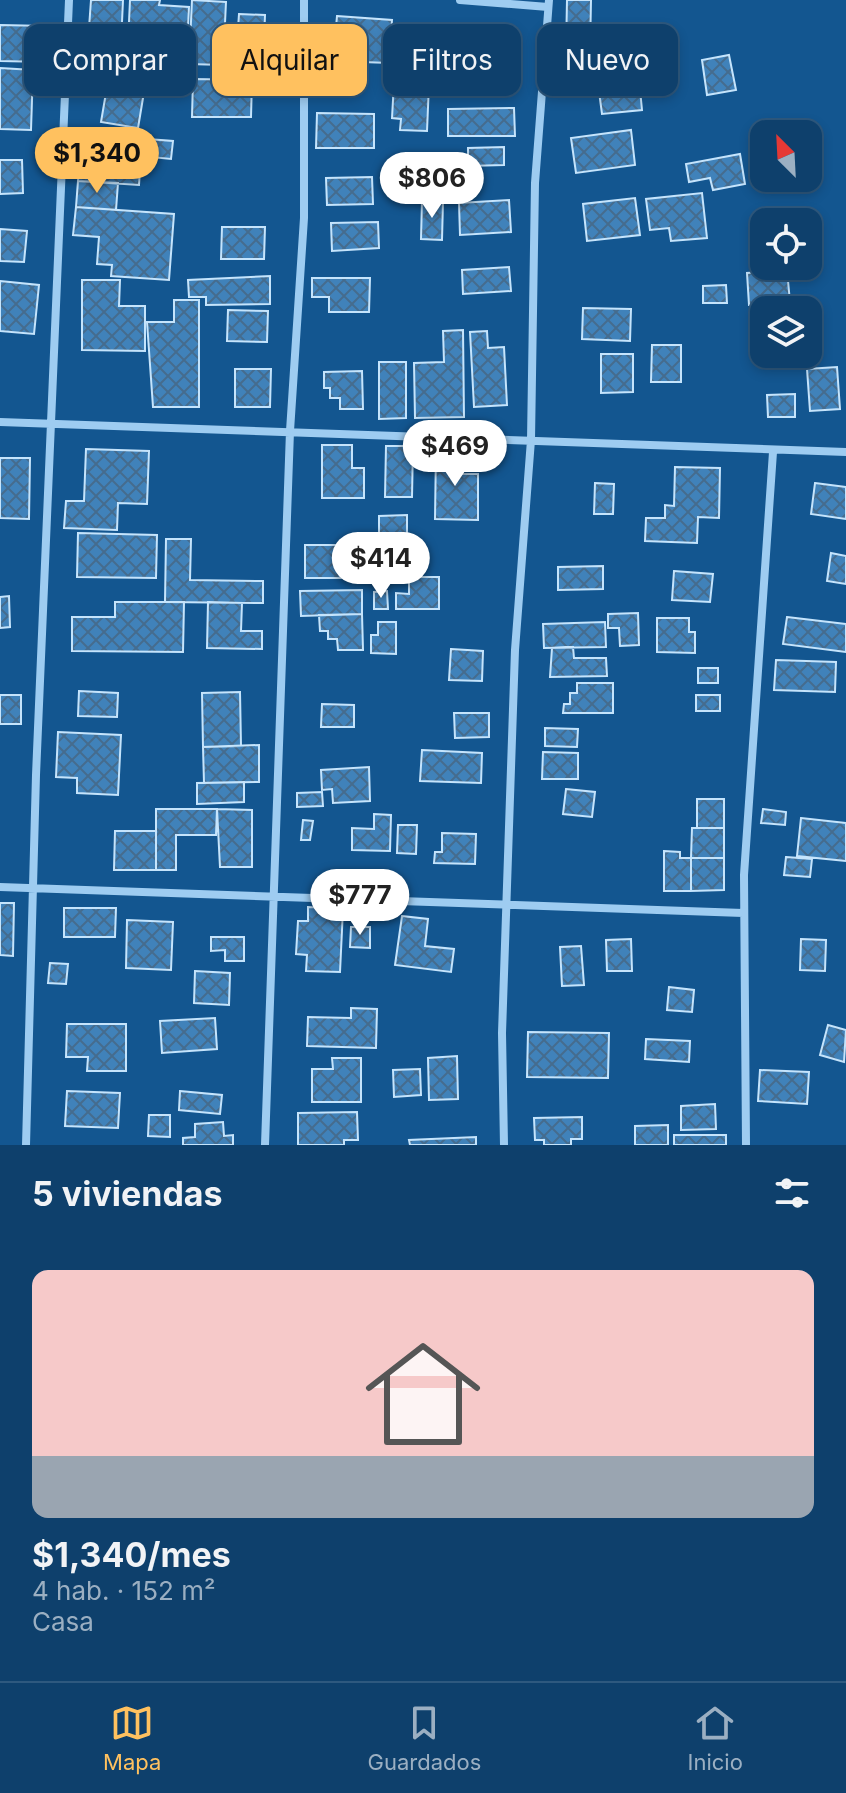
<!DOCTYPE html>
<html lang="es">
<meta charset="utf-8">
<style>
body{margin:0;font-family:Inter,sans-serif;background:#1c4b74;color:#f1f3f6;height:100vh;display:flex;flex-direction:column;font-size:30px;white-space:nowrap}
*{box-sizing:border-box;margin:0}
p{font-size:26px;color:#9bafc2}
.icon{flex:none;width:44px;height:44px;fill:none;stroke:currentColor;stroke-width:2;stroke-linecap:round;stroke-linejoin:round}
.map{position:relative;height:1145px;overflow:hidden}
.panel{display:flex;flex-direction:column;background:#0e406c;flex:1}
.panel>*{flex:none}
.guide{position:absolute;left:24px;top:24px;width:798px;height:72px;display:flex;gap:16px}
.needle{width:52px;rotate:336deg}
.controls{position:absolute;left:750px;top:120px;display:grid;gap:16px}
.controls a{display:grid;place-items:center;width:72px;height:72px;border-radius:16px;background:#0e406c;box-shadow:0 4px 12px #0003,0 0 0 2px #2e597f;font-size:40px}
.price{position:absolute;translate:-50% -68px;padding:0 18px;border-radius:28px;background:#fff;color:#222;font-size:26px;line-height:52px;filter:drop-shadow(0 2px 4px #0008)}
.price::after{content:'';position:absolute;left:50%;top:48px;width:24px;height:18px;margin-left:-12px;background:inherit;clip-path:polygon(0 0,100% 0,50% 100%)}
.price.active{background:#ffc15f;color:#111}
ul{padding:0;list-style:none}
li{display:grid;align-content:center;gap:16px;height:424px;padding:0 32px}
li+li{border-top:2px solid #2e597f}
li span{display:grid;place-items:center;height:248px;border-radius:16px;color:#555}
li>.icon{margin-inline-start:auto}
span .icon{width:144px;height:144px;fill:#fffc;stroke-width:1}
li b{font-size:34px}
h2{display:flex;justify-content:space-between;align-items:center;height:96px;padding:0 32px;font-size:34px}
.tag{padding:0 28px;border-radius:16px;background:#0e406c;box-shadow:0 4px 12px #0003,0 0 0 2px #2e597f;font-size:28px;line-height:72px}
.tag.active{background:#ffc15f;color:#111}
.tabs{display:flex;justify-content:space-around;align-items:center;height:112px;border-top:2px solid #2e597f;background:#0e406c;font-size:22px;color:#9bafc2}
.tabs a{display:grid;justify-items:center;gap:4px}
.tabs .active{color:#ffc15f}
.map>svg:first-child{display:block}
.building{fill:url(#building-cross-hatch);stroke:#c5e4fc;stroke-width:2}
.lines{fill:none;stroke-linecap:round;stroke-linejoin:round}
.minor{stroke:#9eccf1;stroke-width:8}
</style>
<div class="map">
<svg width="846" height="1145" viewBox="0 0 846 1145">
<defs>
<pattern id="building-cross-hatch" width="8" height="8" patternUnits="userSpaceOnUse" patternTransform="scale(2)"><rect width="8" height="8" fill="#4082ba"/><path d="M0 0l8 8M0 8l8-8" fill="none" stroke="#456c8e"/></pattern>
</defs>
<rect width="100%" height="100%" fill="#135690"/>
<path class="building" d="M91 0H123L121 44 88 42Z
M130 0H160L159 5 189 7 187 47 128 44Z
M192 0 226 2 223 65 189 64Z
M567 0H591L590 51 625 47 629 65 576 80 566 51Z
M239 14 265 15 264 44 237 43Z
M337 16 392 20 389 63 363 62 364 50 334 49Z
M0 25 47 26 45 62 0 61Z
M503 39V77H471V40Z
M729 55 736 90 707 95 702 60Z
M0 68 33 70 31 130 0 129Z
M109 75 146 80 138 128 101 122Z
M193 79 252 80 251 117H192Z
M639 79 642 110 602 114 598 84Z
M394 82 429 84 427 131 400 130 401 119 392 118Z
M514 108 515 136H448V109Z
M317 113 374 114V148H316Z
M631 130 635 165 576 173 571 138Z
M81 134 173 141 171 159 141 156 139 185 78 181Z
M504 147V165L468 166V148Z
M740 154 745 184 713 190 710 178 689 182 686 164Z
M0 160H22L23 193 0 194Z
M372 177 373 204 327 205 326 178Z
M78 181 118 183 116 210 76 207Z
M702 193 707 238 671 241 669 228 650 230 646 199Z
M635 198 640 235 587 241 583 204Z
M509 200 511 232 460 235 459 203Z
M422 201H443L442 240 421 239Z
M76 207 174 214 169 280 111 276 112 265 97 264 99 237 73 235Z
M378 222 379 248 332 251 331 223Z
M222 227H265L264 259H221Z
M0 229 27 231 24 262 0 261Z
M509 267 511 291 463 294 462 270Z
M787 270 790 302 749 305 747 273Z
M270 276V304L206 305V297H189L188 280Z
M312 278H370L369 312H329V297H312Z
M82 280H120L119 306H145V351L82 350Z
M0 281 39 285 34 334 0 331Z
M726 285 727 303H703V286Z
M174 300H199V407H153L147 322H174Z
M583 308 631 309 630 341 582 339Z
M228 310 268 311 267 342 227 341Z
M463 330 464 417 415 418 414 363 444 362 443 331Z
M487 331 488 348 504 347 507 405 474 407 470 332Z
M652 345H681V382H651Z
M601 354H633V392L601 393Z
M379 362H406V418L379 419Z
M837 367 840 409 810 411 807 369Z
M235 369H271L270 407H235Z
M362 371 363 409H340V398H330V388H324V372Z
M795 394V417H768L767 395Z
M322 445H352V468H364V498H322Z
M386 446H413L412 497H385Z
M86 449 149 451 147 504 118 503 117 530 64 528 66 501H84Z
M436 449H462V474H478V520L435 519Z
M0 458H30L29 519 0 518Z
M675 467 720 468 719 518 698 517 697 543 645 541 646 518H665V505L674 506Z
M595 483 614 484 613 514H594Z
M815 483 846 487V519L811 514Z
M407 515V539H379V516Z
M78 533 157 535 156 578 77 577Z
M166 539H191L190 580 263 581V603L165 602Z
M305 545H346V578H305Z
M831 553 846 556V584L827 581Z
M603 566V589L558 590V567Z
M674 571 713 574 710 602 672 600Z
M409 577H439V609H396V593L409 594Z
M362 590V614L301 616 300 591Z
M387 591 388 609H374V592Z
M9 596 10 627 0 628V597Z
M115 602H184L183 652 72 651V617H115Z
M208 602 242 603 241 631H262V649L207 648Z
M638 613 639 645 620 646 619 628H608V614Z
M362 614 363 650H338L337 639H328V631H320L319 615Z
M787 617 846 624V652L783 644Z
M657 618H689V632H695V653L657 652Z
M378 622H396V654L371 653V635H378Z
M605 622 606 647 544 648 543 624Z
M573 647 574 658H606L607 676 550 677 552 648Z
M451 649 483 651 482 681 449 680Z
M776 660 836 662 835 692 774 690Z
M698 668H718V683H698Z
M577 683H613V713H563L564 704H570V693H577Z
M79 691 118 693 117 717 78 716Z
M240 692 241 746 203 747 202 693Z
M0 695H21V724H0Z
M696 695H720V711H696Z
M322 704 354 705V727H321Z
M454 713H489V737L455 738Z
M545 728 578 729 577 747 545 746Z
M58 732 121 735 118 795 77 793V778L56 777Z
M259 745V782L204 783 203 747Z
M422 750 482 753 481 783 420 781Z
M543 752 578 753V779H542Z
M369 767 370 801 333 803 332 789 322 790 321 770Z
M244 782V802L197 804V783Z
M566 789 595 792 592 817 563 814Z
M322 792 323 806 297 807V793Z
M697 799H724V828H697Z
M156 809H217L216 835H176V870H156Z
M217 809 252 810V867H220Z
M763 809 786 812 785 825 761 823Z
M374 814 391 815 390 851 352 850V828L374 829Z
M801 818 846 823V861L797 856Z
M303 820 313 821 310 840H301Z
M398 825H417L416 854 397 853Z
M692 828H724V858H691Z
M115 831H156V870H114Z
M442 833 476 834 475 864 434 863 435 852H442Z
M664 851 680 852V858H691V891H664Z
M786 857 812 859 810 877 784 875Z
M691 858H724V890L691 891Z
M0 903H14L13 956 0 955Z
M308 907 343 909 340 972 306 971 307 955 296 954 298 921H308Z
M64 908H116L115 937H64Z
M402 916 428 919 425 946 454 949 451 972 395 965Z
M127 920 173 922 171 970 126 968Z
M351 927H370V948L350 947Z
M211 937H244V961H225V950L211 951Z
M631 939 632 971H607L606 940Z
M801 939 826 940 825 971 800 970Z
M581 946 584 985 562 986 560 947Z
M50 963 68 964 66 984 48 983Z
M195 971 230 973 229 1005 194 1003Z
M669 987 694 990 692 1012 667 1010Z
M351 1008 377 1009 376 1048 307 1046 308 1017 351 1018Z
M215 1018 217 1049 162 1053 160 1021Z
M67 1024H126V1071H87L88 1057H66Z
M828 1025 846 1030 844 1062 820 1055Z
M528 1032 609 1033 608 1078 527 1077Z
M646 1039 690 1041 689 1062 645 1059Z
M457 1056 458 1099 429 1100 428 1058Z
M332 1058H361V1102H312V1069H333Z
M420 1069 421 1095 394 1097 393 1070Z
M760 1070 809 1072 807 1104 758 1101Z
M67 1091 120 1093 118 1128 65 1126Z
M180 1091 222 1095 220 1114 179 1110Z
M715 1104 716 1129 681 1130V1106Z
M357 1112 358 1140H344V1145H298V1113Z
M149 1115H170V1137L148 1136Z
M582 1117V1139H571V1145H544V1140H535L534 1118Z
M223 1122 224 1136 233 1135V1145H183V1138L195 1137V1124Z
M668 1125V1145H635V1126Z
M674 1135H726V1145H674Z
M476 1137V1145H410L409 1140Z"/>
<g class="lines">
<path class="minor" d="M460 0 548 7
M0 422 846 452
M0 887 743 913
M26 1145 36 775 69 0
M265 1145 290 431 304 218V0
M504 1145 502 1033 515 650 531 440 535 183 549 0
M746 1145 744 875 773 452"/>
</g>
</svg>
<div class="controls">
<a><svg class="needle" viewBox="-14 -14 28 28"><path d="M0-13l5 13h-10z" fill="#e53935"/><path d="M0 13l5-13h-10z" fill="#9bafc2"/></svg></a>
<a><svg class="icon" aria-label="locate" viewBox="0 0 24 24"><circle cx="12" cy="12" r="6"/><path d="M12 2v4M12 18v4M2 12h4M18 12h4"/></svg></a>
<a><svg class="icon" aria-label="layers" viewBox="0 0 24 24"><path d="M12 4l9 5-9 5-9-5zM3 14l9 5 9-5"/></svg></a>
</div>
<b class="price active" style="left:97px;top:195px">$1,340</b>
<b class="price" style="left:432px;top:220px">$806</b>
<b class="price" style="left:455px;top:488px">$469</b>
<b class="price" style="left:381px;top:600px">$414</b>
<b class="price" style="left:360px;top:937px">$777</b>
<div class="guide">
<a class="tag">Comprar</a>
<a class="tag active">Alquilar</a>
<a class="tag">Filtros</a>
<a class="tag">Nuevo</a>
</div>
</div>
<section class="panel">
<h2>5 viviendas<svg class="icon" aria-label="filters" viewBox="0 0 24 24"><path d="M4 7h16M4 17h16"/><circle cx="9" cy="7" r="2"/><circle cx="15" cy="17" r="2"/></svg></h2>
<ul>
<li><span style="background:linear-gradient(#f6c9c9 75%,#9aa5b1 0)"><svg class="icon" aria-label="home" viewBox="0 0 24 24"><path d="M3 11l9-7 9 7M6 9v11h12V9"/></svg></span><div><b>$1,340/mes</b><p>4 hab. · 152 m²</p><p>Casa</p></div></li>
</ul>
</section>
<nav class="tabs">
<a class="active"><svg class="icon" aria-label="map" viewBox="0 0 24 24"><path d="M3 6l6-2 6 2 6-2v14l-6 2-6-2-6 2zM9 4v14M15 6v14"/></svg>Mapa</a>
<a><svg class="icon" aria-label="saved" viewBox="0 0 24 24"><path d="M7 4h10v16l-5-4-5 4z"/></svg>Guardados</a>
<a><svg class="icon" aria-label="home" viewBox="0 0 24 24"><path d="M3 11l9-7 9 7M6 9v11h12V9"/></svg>Inicio</a>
</nav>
